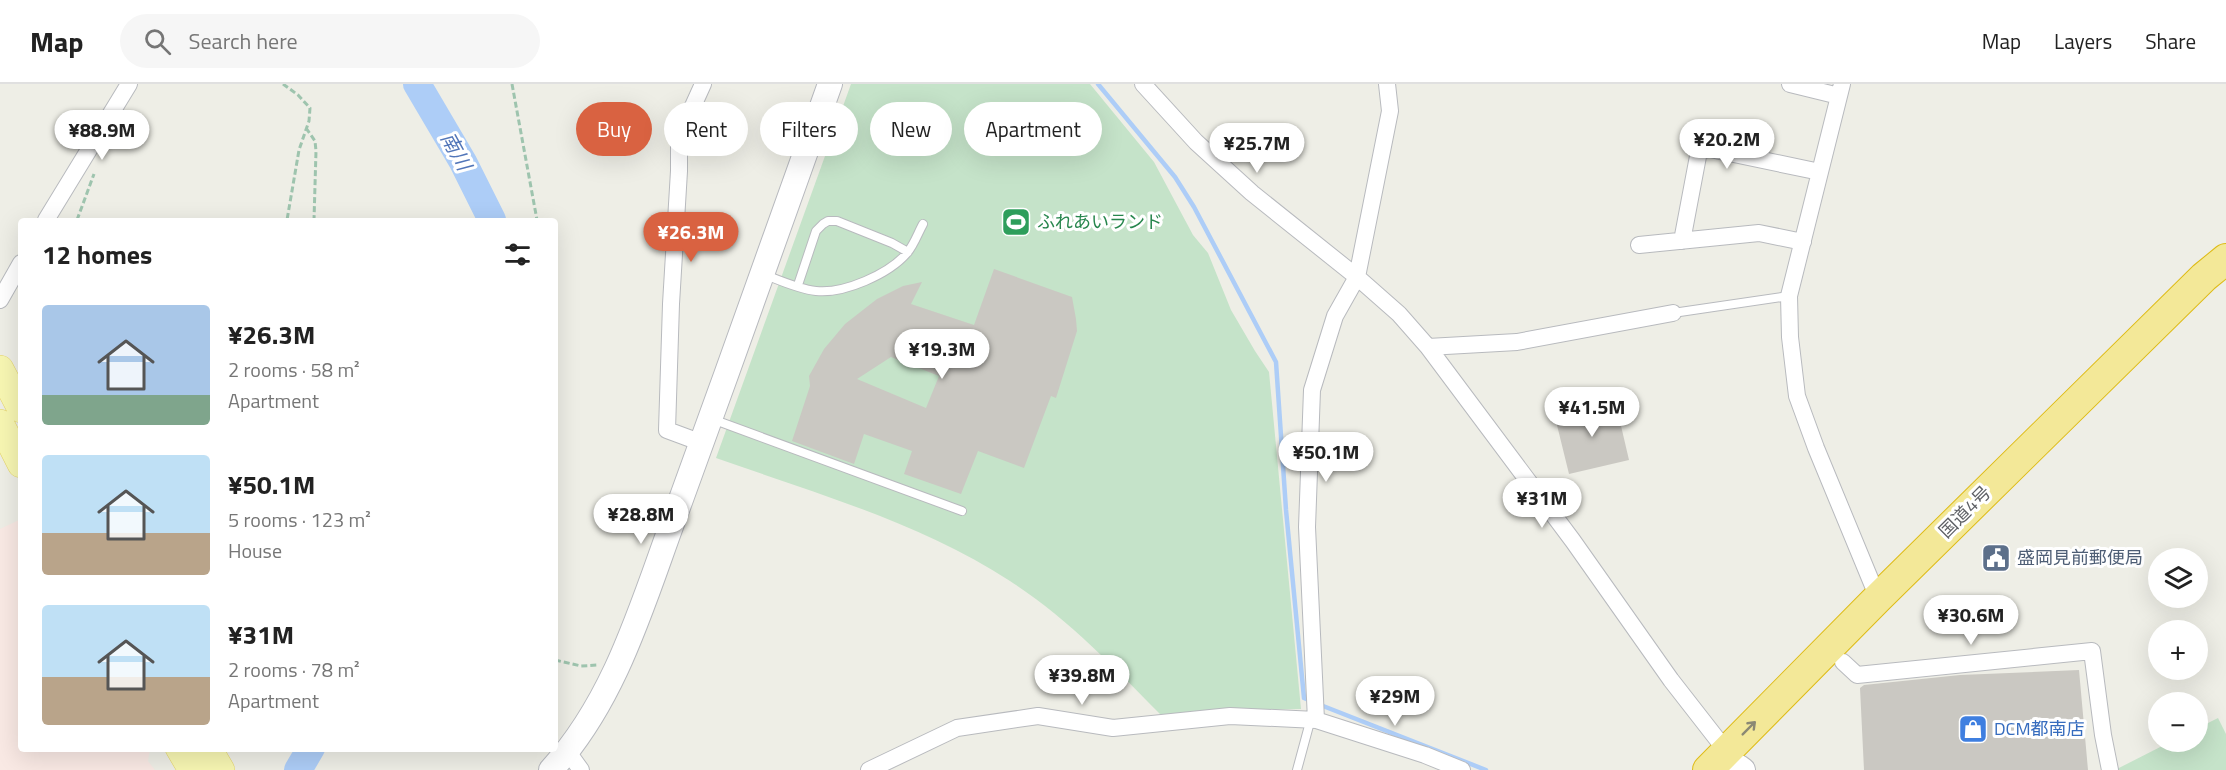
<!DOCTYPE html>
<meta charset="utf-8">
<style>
body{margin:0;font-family:"Titillium Web","Noto Sans JP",sans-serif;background:#f6f6f6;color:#222;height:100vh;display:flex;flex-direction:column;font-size:22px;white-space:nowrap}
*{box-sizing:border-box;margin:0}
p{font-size:20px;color:#767676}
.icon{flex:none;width:33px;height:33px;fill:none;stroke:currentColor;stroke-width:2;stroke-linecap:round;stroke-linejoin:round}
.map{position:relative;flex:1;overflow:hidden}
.panel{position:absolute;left:18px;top:134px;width:540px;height:534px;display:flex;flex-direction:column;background:#fff;border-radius:6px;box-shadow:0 6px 24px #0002}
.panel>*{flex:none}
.hud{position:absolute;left:576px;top:18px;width:570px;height:54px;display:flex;gap:12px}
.fabs{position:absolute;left:2148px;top:464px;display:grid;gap:12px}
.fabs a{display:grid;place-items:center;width:60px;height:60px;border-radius:50%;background:#fff;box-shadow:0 6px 24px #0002;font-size:30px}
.price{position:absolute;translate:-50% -51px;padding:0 14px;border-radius:21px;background:#fff;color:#222;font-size:20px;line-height:39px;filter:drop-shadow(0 2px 3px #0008)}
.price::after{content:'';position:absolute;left:50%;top:36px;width:18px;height:14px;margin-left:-9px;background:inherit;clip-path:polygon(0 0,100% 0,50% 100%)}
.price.active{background:#d96241;color:#fff}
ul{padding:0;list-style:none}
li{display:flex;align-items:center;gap:18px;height:150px;padding:0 24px}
li span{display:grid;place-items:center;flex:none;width:168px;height:120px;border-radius:6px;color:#555}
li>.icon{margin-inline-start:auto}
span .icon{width:72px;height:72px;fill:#fffc;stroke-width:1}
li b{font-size:26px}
h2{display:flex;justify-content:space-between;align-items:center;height:72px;padding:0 24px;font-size:26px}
.chip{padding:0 21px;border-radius:27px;background:#fff;box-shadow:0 6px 24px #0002;font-size:21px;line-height:54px}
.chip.active{background:#d96241;color:#fff}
header{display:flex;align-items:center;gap:36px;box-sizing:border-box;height:84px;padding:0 30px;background:#fff;border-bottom:2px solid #e0e0e0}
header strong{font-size:28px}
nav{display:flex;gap:33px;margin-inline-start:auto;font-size:21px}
.search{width:420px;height:54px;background:#f6f6f6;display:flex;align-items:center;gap:15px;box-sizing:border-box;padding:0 21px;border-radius:33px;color:#767676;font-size:22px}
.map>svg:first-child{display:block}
.medical{fill:#f9e9e4}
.park{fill:#c5e3c9}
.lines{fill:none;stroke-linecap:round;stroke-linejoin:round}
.stream{stroke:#adcdf7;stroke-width:4.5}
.river{stroke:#adcdf7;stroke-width:28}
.building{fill:#cac8c2;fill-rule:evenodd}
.lane-casing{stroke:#b8babe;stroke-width:10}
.street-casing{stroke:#b8babe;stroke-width:18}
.secondary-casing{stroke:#b7b9be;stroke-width:26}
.primary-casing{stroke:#e4d369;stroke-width:28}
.highway-casing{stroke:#debb16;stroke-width:32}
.path{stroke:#9ec4ae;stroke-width:3;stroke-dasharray:6 3;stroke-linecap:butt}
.lane{stroke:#fff;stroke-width:8}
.street{stroke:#fff;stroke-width:16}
.secondary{stroke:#fff;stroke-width:24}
.primary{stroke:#f7f6b2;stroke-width:27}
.highway{stroke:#f3e898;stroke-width:30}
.oneway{stroke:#8b8974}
.labels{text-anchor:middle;stroke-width:6;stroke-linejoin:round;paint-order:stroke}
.leisure-label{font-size:18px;fill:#27864d;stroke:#fff;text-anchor:start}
.street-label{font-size:18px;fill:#5e6065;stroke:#fff}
.service-label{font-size:18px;fill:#4e5e75;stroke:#fff;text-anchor:start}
.shop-label{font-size:18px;fill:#366cbe;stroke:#fff;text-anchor:start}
.water-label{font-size:20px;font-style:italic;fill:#5276b9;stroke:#fff}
</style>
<header>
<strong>Map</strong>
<div class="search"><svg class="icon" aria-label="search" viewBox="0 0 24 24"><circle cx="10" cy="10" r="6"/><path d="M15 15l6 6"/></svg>Search here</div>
<nav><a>Map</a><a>Layers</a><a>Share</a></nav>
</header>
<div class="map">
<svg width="2226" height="686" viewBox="0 0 2226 686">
<rect width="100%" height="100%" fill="#eeeee6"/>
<path class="medical" d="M21 435V664L150 665 148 677 155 686H0V445Z"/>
<path class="park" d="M851 0H1090L1154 78 1193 151 1208 169 1231 226 1255 267 1269 288 1301 625 1228 626 1171 631 1160 630C1112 581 1067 534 1010 497 921 439 815 409 716 374Z
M2218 634 2226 650V686H2115L2172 657H2198V644Z"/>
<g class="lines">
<path class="stream" d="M1098 0 1175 93 1194 123 1276 278 1286 426 1304 614 1311 617
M1318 620 1486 686"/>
<path class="river" d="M417 0 463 78 492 136
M298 686 311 664"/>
</g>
<path class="building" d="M994 185 1072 213 1076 235 1077 247 1056 314 1051 312 1024 384 978 367 961 410 904 390 912 367 864 350 854 380 792 357 810 302 809 292 824 265 845 240 877 215 903 202 922 198 911 220 974 241ZM891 273 939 292 926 324 857 295Z
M1615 316 1629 376 1569 390 1555 333Z
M2079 586 2088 686H1864L1860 604 1864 601 1960 591Z"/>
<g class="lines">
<g class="lane-casing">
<path id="lane" d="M763 190C779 196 798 205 816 207 844 210 889 190 907 169 914 161 918 149 923 140
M798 201 816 147 823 140 828 137H837L892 159 908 168
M1673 229 1789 212
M712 335 962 427
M1297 686 1310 638"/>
</g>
<g class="street-casing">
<path id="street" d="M1143 0 1196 58 1252 109 1357 193 1399 230 1428 263 1573 457 1671 596 1731 673
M1790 0 1839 12
M1842 0 1789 212 1790 253 1797 312 1816 364 1878 514
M46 136 129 0
M1682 157 1699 67 1710 65 1820 88
M1639 161 1759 149 1803 158
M0 216 21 179
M1428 263 1517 258 1673 229
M702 359 667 346 671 220 679 87V53L703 0
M1843 578 1857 591 2092 567 2103 651 2110 686
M1316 636 1307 443 1312 306 1335 232 1357 193 1390 27 1387 0
M568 668 581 686
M869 686 957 644 1038 632 1113 644 1230 632 1316 636 1425 671 1462 686"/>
</g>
<g class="secondary-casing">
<path id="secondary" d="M1739 683 1743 686
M551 686C619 612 645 510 680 418 731 279 780 139 830 0"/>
</g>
<g class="primary-casing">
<path id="primary" d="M0 285 21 325
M0 339 21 380
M179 664 192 686
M208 664 221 686"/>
</g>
<g class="highway-casing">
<path id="highway" d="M1708 686 1878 514 2204 193 2226 175"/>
</g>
<path class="path" d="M283 0 298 11 310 24 309 37 299 66 287 136
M512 0 537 136
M306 44 315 57 316 67 314 136
M77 136 94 90
M555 248V269
M555 576 581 582 598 581"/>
<use href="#lane" class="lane"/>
<use href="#street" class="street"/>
<use href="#secondary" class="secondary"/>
<use href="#primary" class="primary"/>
<use href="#highway" class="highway"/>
</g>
<defs><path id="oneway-shaft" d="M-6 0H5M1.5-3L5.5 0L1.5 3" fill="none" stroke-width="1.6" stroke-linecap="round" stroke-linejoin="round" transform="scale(1.5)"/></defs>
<use class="oneway" href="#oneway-shaft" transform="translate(1749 644) rotate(-45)"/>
<defs>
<g id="stadium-square" transform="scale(1.5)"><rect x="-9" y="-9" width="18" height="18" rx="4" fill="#2e9e5b" stroke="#fff"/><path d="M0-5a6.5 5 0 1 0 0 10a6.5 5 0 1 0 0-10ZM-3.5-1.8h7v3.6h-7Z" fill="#fff"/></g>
<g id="civic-square" transform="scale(1.5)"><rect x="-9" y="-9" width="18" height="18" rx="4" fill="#5c6f8a" stroke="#fff"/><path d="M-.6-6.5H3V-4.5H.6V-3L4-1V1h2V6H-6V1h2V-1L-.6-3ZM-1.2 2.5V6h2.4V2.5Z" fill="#fff"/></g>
<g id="shop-square" transform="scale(1.5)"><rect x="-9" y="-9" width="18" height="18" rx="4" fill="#3f7fe0" stroke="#fff"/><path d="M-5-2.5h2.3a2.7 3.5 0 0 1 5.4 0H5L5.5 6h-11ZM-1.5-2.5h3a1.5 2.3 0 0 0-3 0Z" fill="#fff"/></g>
</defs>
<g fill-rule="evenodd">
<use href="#stadium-square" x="1016" y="138"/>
<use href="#civic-square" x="1996" y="474"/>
<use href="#shop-square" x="1973" y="645"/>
</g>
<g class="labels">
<g class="leisure-label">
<text x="1037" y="144">ふれあいランド</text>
</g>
<g class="street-label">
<text transform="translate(1965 428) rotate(-45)" y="6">国道4号</text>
</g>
<g class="service-label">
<text x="2017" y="480">盛岡見前郵便局</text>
</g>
<g class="shop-label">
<text x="1994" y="651">DCM都南店</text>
</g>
<g class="water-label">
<text transform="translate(456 67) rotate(61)" y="7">南川</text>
</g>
</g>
</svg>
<div class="fabs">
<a><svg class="icon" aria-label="layers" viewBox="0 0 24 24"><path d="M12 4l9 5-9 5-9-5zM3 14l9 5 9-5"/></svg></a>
<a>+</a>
<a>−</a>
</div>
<b class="price" style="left:102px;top:77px">¥88.9M</b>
<b class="price" style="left:1727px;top:86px">¥20.2M</b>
<b class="price" style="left:1257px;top:90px">¥25.7M</b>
<b class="price active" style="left:691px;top:179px">¥26.3M</b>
<b class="price" style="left:942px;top:296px">¥19.3M</b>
<b class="price" style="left:1592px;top:354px">¥41.5M</b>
<b class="price" style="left:1326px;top:399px">¥50.1M</b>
<b class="price" style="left:1542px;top:445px">¥31M</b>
<b class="price" style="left:641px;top:461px">¥28.8M</b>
<b class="price" style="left:1971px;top:562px">¥30.6M</b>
<b class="price" style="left:1082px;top:622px">¥39.8M</b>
<b class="price" style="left:1395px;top:643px">¥29M</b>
<div class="hud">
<a class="chip active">Buy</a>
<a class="chip">Rent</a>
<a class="chip">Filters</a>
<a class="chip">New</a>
<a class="chip">Apartment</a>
</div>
<section class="panel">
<h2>12 homes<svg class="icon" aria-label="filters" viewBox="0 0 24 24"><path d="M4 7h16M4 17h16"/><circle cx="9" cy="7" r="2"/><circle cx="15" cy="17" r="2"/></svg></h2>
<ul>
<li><span style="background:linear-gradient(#a9c7e8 75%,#7fa58c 0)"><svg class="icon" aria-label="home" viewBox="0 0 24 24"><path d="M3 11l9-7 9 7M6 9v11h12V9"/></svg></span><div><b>¥26.3M</b><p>2 rooms · 58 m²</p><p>Apartment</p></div></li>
<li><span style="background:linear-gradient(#bfe0f5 65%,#b9a48a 0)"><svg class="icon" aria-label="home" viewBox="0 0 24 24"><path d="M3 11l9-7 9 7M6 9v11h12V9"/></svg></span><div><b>¥50.1M</b><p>5 rooms · 123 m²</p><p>House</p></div></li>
<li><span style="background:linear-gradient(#bfe0f5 60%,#b9a48a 0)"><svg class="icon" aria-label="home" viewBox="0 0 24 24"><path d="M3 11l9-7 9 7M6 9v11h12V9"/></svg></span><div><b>¥31M</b><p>2 rooms · 78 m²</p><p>Apartment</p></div></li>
</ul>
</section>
</div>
